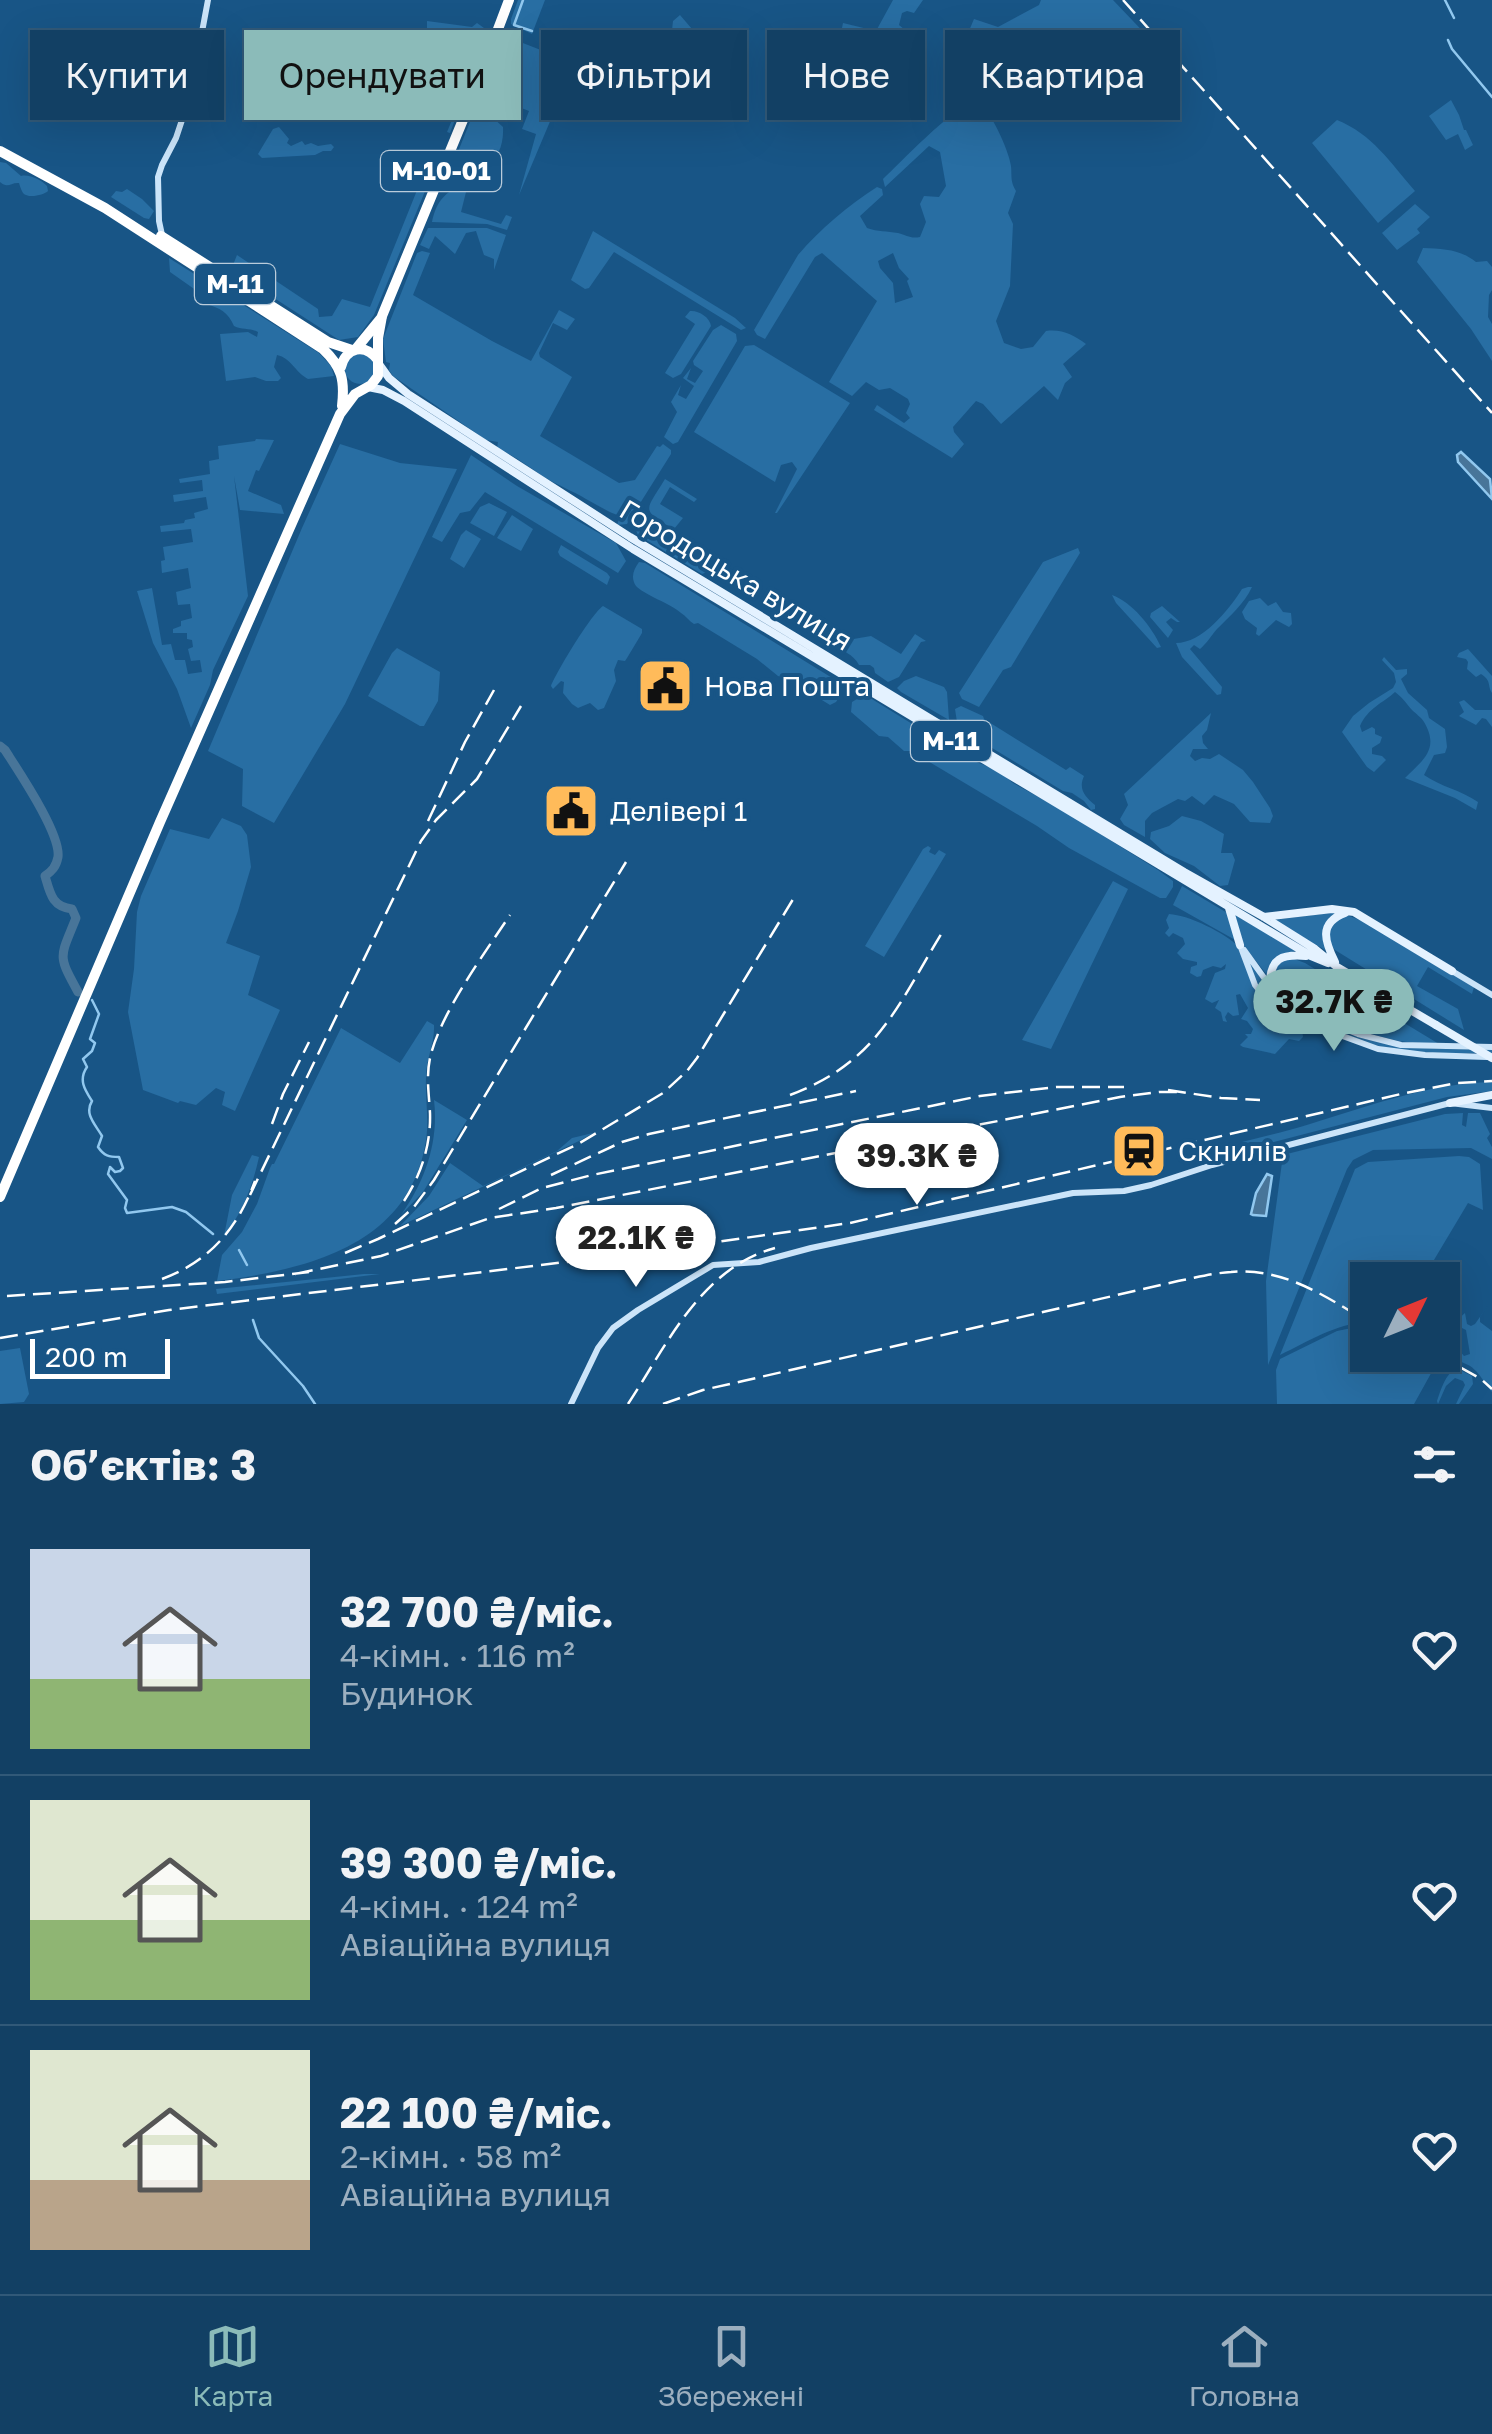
<!DOCTYPE html>
<html lang="uk">
<meta charset="utf-8">
<style>
body{margin:0;font-family:"Golos Text",sans-serif;background:#1f4b6d;color:#f1f3f6;height:100vh;display:flex;flex-direction:column;font-size:38px;white-space:nowrap}
*{box-sizing:border-box;margin:0}
p{font-size:32px;color:#9cafbf}
.icon{flex:none;width:55px;height:55px;fill:none;stroke:currentColor;stroke-width:2;stroke-linecap:round;stroke-linejoin:round}
.map{position:relative;height:1404px;overflow:hidden}
.panel{display:flex;flex-direction:column;background:#124064;flex:1}
.panel>*{flex:none}
.hud{position:absolute;left:30px;top:30px;width:1432px;height:90px;display:flex;gap:20px}
.needle{width:65px;rotate:47deg}
.tools{position:absolute;left:1350px;top:1262px;display:grid;gap:20px}
.tools a{display:grid;place-items:center;width:110px;height:110px;border-radius:0px;background:#124064;box-shadow:0 10px 40px #0002,0 0 0 2px #315978;font-size:50px}
.scale{position:absolute;left:30px;bottom:25px;width:140px;box-sizing:border-box;padding-left:10px;border:5px solid #fff;border-top:0;font-size:28px;line-height:35px;white-space:nowrap;color:#fff;-webkit-text-stroke:8px #185586;paint-order:stroke}
.price{position:absolute;translate:-50% -85px;padding:0 22px;border-radius:35px;background:#fff;color:#222;font-size:32px;line-height:65px;filter:drop-shadow(0 2px 5px #0008)}
.price::after{content:'';position:absolute;left:50%;top:60px;width:30px;height:22px;margin-left:-15px;background:inherit;clip-path:polygon(0 0,100% 0,50% 100%)}
.price.current{background:#8bbbb9;color:#111}
ul{padding:0;list-style:none}
li{display:flex;align-items:center;gap:30px;height:250px;padding:0 30px}
li+li{border-top:2px solid #315978}
li span{display:grid;place-items:center;flex:none;width:280px;height:200px;border-radius:0px;color:#555}
li>.icon{margin-inline-start:auto}
span .icon{width:120px;height:120px;fill:#fffc;stroke-width:1}
li b{font-size:42px}
h2{display:flex;justify-content:space-between;align-items:center;height:120px;padding:0 30px;font-size:42px}
.pill{padding:0 35px;border-radius:0px;background:#124064;box-shadow:0 10px 40px #0002,0 0 0 2px #315978;font-size:35px;line-height:90px}
.pill.current{background:#8bbbb9;color:#111}
.dock{display:flex;justify-content:space-around;align-items:center;height:140px;border-top:2px solid #315978;background:#124064;font-size:28px;color:#9cafbf}
.dock a{display:grid;justify-items:center;gap:5px}
.dock .current{color:#8bbbb9}
.map>svg:first-child{display:block}
.green{fill:#286ea3;fill-rule:evenodd}
.water{fill:#487599;stroke:#91c8ef;stroke-width:2.5}
.lines{fill:none;stroke-linecap:round;stroke-linejoin:round}
.stream{stroke:#91c8ef;stroke-width:2.5}
.river{stroke:#487599;stroke-width:9}
.secondary{stroke:#cbe4f9;stroke-width:6}
.primary{stroke:#e4f2ff;stroke-width:8}
.highway{stroke:#fff;stroke-width:10}
.rail{stroke:#fff;stroke-width:2.5;stroke-dasharray:18 8;stroke-linecap:butt}
.primary-bridge{stroke:#e4f2ff;stroke-width:8}
.labels{text-anchor:middle;stroke-width:8;stroke-linejoin:round;paint-order:stroke}
.shield{fill:#185586;stroke:#baccdb;stroke-width:2.5}
.shield-label{font-size:25px;font-weight:bold;fill:#fff}
.street-label{font-size:28px;fill:#fff;stroke:#185586}
.poi-label{font-size:28px;fill:#fff;stroke:#185586;text-anchor:start}
</style>
<div class="map">
<svg width="1492" height="1404" viewBox="0 0 1492 1404">
<rect width="100%" height="100%" fill="#185586"/>
<path class="green" d="M518 0H545L532 34 511 24V19Z
M893 0H923L914 13 907 11 902 13 899 25 905 30 897 46 891 47 842 28 843 23 876 31Z
M1041 0H1113L1153 42 1146 47 1127 35 1111 48 1094 30 1078 38 1064 49 1043 35 1029 37 966 69 955 64 974 19 998 27 1039 5Z
M680 15 692 29 690 44 673 41 671 39 673 21Z
M427 21 472 27 477 23 484 28 488 35 479 57 471 65 464 96 450 133 447 132 456 110 430 100 427 81Z
M510 38 569 61 573 67 519 195 536 134 522 129 529 111 514 105 507 122 481 98 495 70 498 50 503 41Z
M1451 100 1459 115 1464 130H1466L1473 145 1465 150 1458 134 1446 140 1429 116Z
M971 104C978 105 981 105 986 111 995 121 1009 152 1011 166 1012 177 1010 181 1016 191L1008 213 1013 224 1010 286 996 321 1004 343 1021 349 1033 347 1046 331C1063 329 1073 335 1086 344L1063 364 1072 377 1065 383 1058 400 1044 386 1001 424 983 404 976 401 953 427 954 432 964 444 952 458 874 410 877 405 904 423 910 418 906 413 910 404 908 399 890 388 879 390 866 382 852 396 829 382 877 301 822 253 815 257 765 339 757 335 754 330 798 255C820 229 849 205 877 187L882 189 883 195 860 216 867 228C878 232 887 231 898 233 907 235 910 239 920 237L926 222 920 204 924 196 939 197 946 186 940 152 929 146 885 187 883 179C902 161 949 111 971 104ZM893 253 899 268 909 279 907 281 913 297 895 303 893 283 880 268 878 261Z
M480 106 503 127C505 164 478 174 449 182L447 179 476 107Z
M1337 120C1372 134 1390 162 1415 191L1378 223 1312 143Z
M279 127 289 139 287 143 291 146 302 141 305 145 311 143 318 146 331 144 334 147 331 151H323L315 155 262 158 258 154 273 129Z
M414 156C436 157 433 166 428 184L374 315 358 337 339 340 231 270 237 255 318 309 319 317 332 316 342 299 370 307 426 168 414 160Z
M0 162 6 163 21 176C30 174 41 180 47 186L48 191C44 195 28 199 23 193 21 190 20 186 19 183 11 182 8 189 0 182Z
M465 184 467 188 461 212 501 224 506 215 512 217 507 230 487 224 432 222C436 202 445 191 465 184Z
M127 189 142 199 154 211 149 219 144 218 111 197 116 191 122 192Z
M1415 204 1430 217 1417 229 1420 233 1397 250 1382 233Z
M428 228H487L506 235 494 270V259L484 255 476 231 466 233 455 254 435 236 429 249 420 245Z
M593 231 735 318 746 328 741 330 614 252 589 288 585 289 571 280Z
M1423 248C1443 249 1460 249 1476 262L1487 261 1492 267V290L1489 295 1488 317 1492 324V361L1471 329 1417 262Z
M422 251 430 253 413 295 492 341 531 361 559 310 575 319 567 330 553 323 539 353 540 357 572 377 540 436 619 483 635 480 657 446 660 447 663 444 671 450V454L627 524 617 525 620 516C608 512 597 505 586 499 573 491 557 485 544 477 529 467 515 456 497 448L498 442 486 440 393 376 389 370 390 363 386 362 383 339 417 253Z
M169 258 319 353 331 366 334 376 308 379C295 372 291 358 277 355L274 367 281 378 278 381H266L255 377 226 381 220 334 248 332 257 337 258 332C251 328 242 330 234 326 228 312 220 308 206 304L207 298 170 272Z
M690 311C698 310 710 317 711 326L681 374 673 378 665 373 695 324 685 317Z
M721 325 736 334 737 341 678 442 673 444 664 437 677 412 671 402 681 385 678 395 686 399 694 386 683 378 691 368 687 379 695 383 703 371 694 365 693 361 713 330Z
M754 345 850 403 777 513H775L797 469 792 462 781 465 775 482 694 432 745 346Z
M345 369a15 15 0 1 1 30 0a15 15 0 1 1-30 0Z
M256 439 274 440 259 471 256 470 248 491 281 505 284 514 240 510 234 476 248 596 213 670 210 685 191 728 177 689 153 643 137 591 152 588 162 645 171 644 175 660H185L188 674 202 672 200 660 191 661 188 649 193 647 192 640 187 639V633H173V629L181 626V621L192 618 190 604 178 605 176 592 191 588 188 568 162 573 161 561 165 560 163 547 193 542 191 529 161 532 160 526 184 523 185 520 195 518 194 513 208 509 206 497 174 502 173 495 203 491 202 480 180 483 179 479 210 474 209 461 219 459 218 446 255 441Z
M340 444 400 463 457 469 345 704 274 823 242 806 243 769 208 751 302 528Z
M471 455 517 486 616 543 626 561 618 573 485 492 470 511 460 513 442 542 432 537Z
M665 479 697 499 694 502 670 487 660 504 683 518 674 529C639 509 646 511 665 479Z
M489 503 507 512 494 536 470 523 480 507Z
M512 515 533 529 521 551 497 538Z
M639 527 662 539 687 560 706 567 707 572 702 574 638 535 636 530Z
M466 530 481 539 464 568 450 559 461 535Z
M561 545 607 573 610 577 607 585 560 556 558 552Z
M1078 548 1080 553 1011 667 1003 670 979 707 962 699 959 693 1043 562Z
M639 562 645 563 842 684 844 690 836 702 830 705 786 678 778 676 757 659 698 623 694 624C689 621 686 616 681 613 671 604 643 594 636 586 630 577 634 569 639 562Z
M1248 587H1252C1244 604 1230 616 1217 629 1211 636 1207 643 1200 649L1194 645 1190 649 1222 687 1221 694 1217 695 1182 657 1176 643C1202 643 1228 611 1242 589Z
M1112 595C1132 602 1152 627 1161 647L1157 648 1116 603Z
M1260 598 1268 606 1276 602 1283 612 1291 613 1292 624 1289 627 1276 620 1259 636 1256 634 1257 628 1245 619 1242 612 1249 601Z
M603 606 642 629V633L627 658 625 661 618 660 614 670 616 681 604 708 598 710 590 703 578 708 572 704 563 693 564 682 561 681 553 689 551 686C557 671 592 613 603 606Z
M1162 606 1180 622H1177L1171 618 1166 622 1173 630 1168 638 1150 617 1151 613Z
M915 634 926 641 921 642 899 677 888 682 875 673 874 668 870 665H859C853 653 842 653 836 642L871 636 901 654Z
M397 648 440 672 438 701 424 726H420L368 696 392 653Z
M1468 649 1492 676V693C1487 685 1492 681 1481 674L1476 677 1467 669 1468 662 1466 659 1457 657 1459 653Z
M1384 657 1396 670 1407 669V674L1401 679 1408 693 1427 710 1429 718 1445 729 1447 747 1445 753 1434 755 1424 775C1441 787 1461 790 1478 802L1476 810 1455 798 1405 778C1423 760 1440 749 1424 722 1422 718 1415 713 1412 710 1406 703 1402 697 1395 692 1383 703 1368 708 1360 726L1362 732 1372 727 1375 729V734L1382 737 1380 743 1372 748V754L1382 756 1386 760 1374 772 1367 767 1342 732 1353 716 1369 703 1393 688 1396 682 1394 673 1382 660Z
M916 676 944 687 947 692 949 720 901 692 897 688 904 681Z
M862 696H867L922 730 962 750 974 761 999 771 1013 783 1057 807 1158 870 1173 881V887L1166 898H1160L1069 848 1037 826 921 757 911 751H904L888 737 879 736 851 712 852 702Z
M1464 700 1475 710H1492V727L1486 719 1482 718 1476 725 1459 716 1464 712 1459 702Z
M961 706 983 716 984 719 1066 770 1070 767 1084 776C1078 789 1085 797 1095 805V809L1091 810 1084 801 1072 793 1063 791 969 734 957 722 955 709Z
M1211 713 1207 730 1202 736 1203 743 1208 749H1193L1190 756 1195 761 1202 758 1210 759 1219 754 1243 770 1253 782 1270 808 1273 816 1270 823 1250 822 1234 804 1214 795 1204 805 1192 796 1185 801 1178 799 1152 813 1145 821V837L1124 825 1120 819 1128 805 1124 794Z
M1182 816 1201 821 1224 834 1221 853H1232L1235 860 1228 885 1220 886 1194 866 1165 853 1150 839 1151 832 1169 826Z
M222 818 241 826 247 835 251 867 238 911 226 943 260 956 248 995 280 1010 235 1111 222 1105 225 1092 216 1088 196 1105 180 1101 178 1103 143 1090 128 1012 134 969 137 912 141 896 170 829 209 839Z
M928 846 931 848 929 852 935 855 939 850 946 854 884 957 865 946 923 849Z
M1113 881 1128 889 1051 1049 1022 1040Z
M1182 886 1229 914 1237 941 1173 905Z
M1233 912 1295 951C1280 954 1269 958 1267 975L1244 946Z
M1338 912C1323 922 1322 934 1325 950L1273 920Z
M1169 914C1189 915 1225 933 1239 947 1255 964 1263 989 1282 1002 1346 1046 1417 1051 1492 1049V1053C1461 1053 1429 1054 1398 1050 1358 1044 1318 1025 1281 1008L1296 1026 1302 1028 1303 1037 1299 1041 1289 1039 1275 1054 1243 1047 1240 1045 1248 1037 1245 1034H1251L1253 1029 1247 1021 1241 1019 1248 1008 1240 994 1236 995 1239 1015 1233 1016 1228 1012 1225 1017 1227 1022 1223 1021 1221 1012 1215 1008 1219 1000 1212 1003 1205 999 1215 973 1225 969 1226 964 1221 968 1213 966 1203 970 1201 976 1197 977 1190 973 1191 967 1197 965V962L1183 959 1177 953 1185 944 1183 938 1173 933 1169 937 1165 933 1169 928 1166 920Z
M1346 915 1363 921 1474 987 1472 994 1428 967 1417 986 1458 1009 1464 1030 1335 950C1322 936 1331 922 1346 915Z
M1289 957 1305 963 1439 1044C1426 1043 1412 1043 1399 1041 1374 1036 1289 1011 1276 990 1271 983 1273 975 1275 967Z
M427 1021 434 1025C435 1043 426 1059 426 1077 425 1101 430 1122 425 1146 406 1247 304 1270 217 1281L222 1255 242 1232 257 1204 270 1168 272 1164H274L341 1028 400 1063Z
M1492 1082V1091L1447 1097 1243 1150 1242 1142C1265 1136 1288 1131 1310 1124 1369 1106 1430 1083 1492 1082Z
M434 1100 467 1120 423 1192 401 1215C425 1181 439 1142 434 1100Z
M1463 1113 1462 1125 1466 1127 1468 1113H1480L1490 1134 1487 1138 1492 1147V1159L1471 1148 1373 1150 1353 1160 1347 1169 1268 1365 1266 1281 1283 1155 1445 1114Z
M593 1133 581 1140 400 1226 429 1196 450 1163 483 1186 557 1151 572 1138Z
M252 1155 259 1157C253 1185 242 1214 224 1236L232 1195Z
M1459 1156 1469 1157 1480 1164 1483 1210 1468 1203 1422 1280H1368L1367 1322C1335 1324 1309 1341 1280 1355L1355 1169 1368 1162Z
M364 1274H380L217 1294 216 1289Z
M1489 1304 1480 1317V1322L1492 1331V1392C1486 1386 1482 1377 1476 1371 1466 1360 1458 1366 1450 1349L1453 1343 1464 1356 1470 1354 1466 1330 1456 1325 1448 1326 1447 1322 1451 1316 1457 1320 1465 1313 1467 1324 1471 1326 1475 1324Z
M1367 1325 1368 1355H1437L1434 1368 1414 1404H1277L1276 1370 1280 1359 1337 1331Z
M20 1348 29 1394 24 1402 0 1404V1351Z
M1456 1368 1472 1376 1473 1384 1459 1404H1456L1465 1385 1463 1381 1455 1378 1446 1386 1438 1404 1437 1401C1441 1389 1445 1375 1456 1368Z"/>
<path class="water" d="M1461 452 1490 479 1492 499 1458 462 1457 455Z
M1267 1174 1272 1176 1266 1216 1253 1215 1251 1214 1256 1193Z"/>
<g class="lines">
<path class="stream" d="M523 0 514 25 532 31
M1445 0 1454 18
M1448 40 1452 49 1492 97
M92 1000 99 1014 90 1039 95 1043 92 1051 83 1059 87 1067C78 1080 85 1090 92 1101 84 1114 95 1124 102 1136L98 1147C104 1156 109 1157 119 1157L123 1168 120 1171 115 1172 110 1167 108 1174 127 1200 125 1208 127 1213 172 1207 186 1212 213 1234
M239 1250 247 1265
M253 1320 259 1338 303 1386 315 1404"/>
<path class="river" d="M0 746 5 750C19 772 61 834 58 857 56 867 52 871 45 876 50 893 52 907 72 909L76 918C60 958 57 954 78 992"/>
<path class="secondary" d="M162 235 159 221 158 177 162 165 176 138 190 96 208 0
M1240 945 1255 985 1266 999 1278 1008 1307 1023 1378 1049 1425 1055 1487 1057
M1244 950 1275 993 1311 1016 1358 1034 1401 1045 1492 1047
M1452 971 1492 995
M571 1404 598 1348 613 1328 638 1310 713 1265 759 1262 811 1248 1073 1193 1124 1191 1151 1185 1212 1165 1450 1103 1492 1108"/>
<path class="primary" d="M379 364 389 378 408 394 630 537 1184 872 1264 917 1315 949 1337 967 1436 1025
M368 387 383 390 404 401 633 549 1311 956 1328 963
M1229 908 1240 945
M1264 917 1332 909 1354 912 1452 971
M1335 962C1325 942 1318 923 1345 913
M1270 984C1270 958 1282 954 1306 956
M1450 1103 1492 1095"/>
<path class="highway" d="M0 151 105 208 323 349C342 367 345 380 342 406
M161 236 328 342 352 350
M355 350 382 317
M341 367C346 347 365 343 378 360
M0 1197 160 822 340 414 355 394 371 385 378 376V338L382 316 472 98 509 0"/>
<path class="rail" d="M1123 0 1492 413
M428 821 465 742 494 690
M1168 1090 1221 1098 1260 1100
M790 1095C878 1062 897 1006 943 931
M272 1124 283 1094 309 1042
M551 1175 622 1142 649 1134 856 1091
M250 1195 421 841 436 820 477 779 521 706
M404 1201C421 1175 431 1145 430 1113 429 1094 426 1077 430 1058 440 1014 484 954 510 915
M499 1209 542 1188 592 1175 980 1096 1056 1087H1124
M395 1224 414 1207 434 1180 626 862
M345 1253 378 1239 578 1144 663 1093 687 1071 697 1058 795 896
M295 1274 381 1256 490 1218 556 1208 1120 1097 1159 1092H1182
M162 1279C209 1262 238 1228 255 1181
M7 1296 225 1282 309 1272
M0 1338 169 1310 632 1254 850 1223 1401 1094 1457 1083 1492 1081
M1438 1355 1481 1379 1492 1389
M628 1404C667 1345 701 1268 775 1248
M663 1404 703 1390 743 1381 1178 1281C1195 1278 1213 1273 1231 1272 1283 1267 1325 1296 1368 1322"/>
<path class="primary-bridge" d="M1436 1025 1492 1058"/>
</g>
<defs>
<g id="civic-square" transform="scale(2.875)"><rect x="-9" y="-9" width="18" height="18" rx="4" fill="#ffbb5a" stroke="#185586"/><path d="M-.6-6.5H3V-4.5H.6V-3L4-1V1h2V6H-6V1h2V-1L-.6-3ZM-1.2 2.5V6h2.4V2.5Z" fill="#111"/></g>
<g id="station-square" transform="scale(2.875)"><rect x="-9" y="-9" width="18" height="18" rx="4" fill="#ffbb5a" stroke="#185586"/><path d="M-3-6H3Q5-6 5-4V2Q5 4 3 4L4.5 6H3L1.5 4h-3L-3 6H-4.5L-3 4Q-5 4-5 2V-4Q-5-6-3-6ZM-3.5-4v3h7v-3ZM-3.5 1v1.5H-2V1ZM2 1v1.5H3.5V1Z" fill="#111"/></g>
</defs>
<g fill-rule="evenodd">
<use href="#civic-square" x="665" y="686"/>
<use href="#civic-square" x="571" y="811"/>
<use href="#station-square" x="1139" y="1151"/>
</g>
<g class="labels">
<g class="shield">
<rect x="381" y="151" width="120" height="40" rx="8"/>
<rect x="195" y="264" width="80" height="40" rx="8"/>
<rect x="911" y="721" width="80" height="40" rx="8"/>
</g>
<g class="shield-label">
<text x="441" y="180">М-10-01</text>
<text x="235" y="293">М-11</text>
<text x="951" y="750">М-11</text>
</g>
<g class="street-label">
<text transform="translate(736 575) rotate(31)" y="10">Городоцька вулиця</text>
</g>
<g class="poi-label">
<text x="704" y="696">Нова Пошта</text>
<text x="610" y="821">Делівері 1</text>
<text x="1178" y="1161">Скнилів</text>
</g>
</g>
</svg>
<div class="tools">
<a><svg class="needle" viewBox="-14 -14 28 28"><path d="M0-13l5 13h-10z" fill="#e53935"/><path d="M0 13l5-13h-10z" fill="#9cafbf"/></svg></a>
</div>
<div class="scale">200 m</div>
<b class="price current" style="left:1334px;top:1054px">32.7K ₴</b>
<b class="price" style="left:917px;top:1208px">39.3K ₴</b>
<b class="price" style="left:636px;top:1290px">22.1K ₴</b>
<div class="hud">
<a class="pill">Купити</a>
<a class="pill current">Орендувати</a>
<a class="pill">Фільтри</a>
<a class="pill">Нове</a>
<a class="pill">Квартира</a>
</div>
</div>
<section class="panel">
<h2>Об’єктів: 3<svg class="icon" aria-label="filters" viewBox="0 0 24 24"><path d="M4 7h16M4 17h16"/><circle cx="9" cy="7" r="2"/><circle cx="15" cy="17" r="2"/></svg></h2>
<ul>
<li><span style="background:linear-gradient(#c9d6e8 65%,#8fb573 0)"><svg class="icon" aria-label="home" viewBox="0 0 24 24"><path d="M3 11l9-7 9 7M6 9v11h12V9"/></svg></span><div><b>32 700 ₴/міс.</b><p>4-кімн. · 116 m²</p><p>Будинок</p></div><svg class="icon" aria-label="heart" viewBox="0 0 24 24"><path d="M12 20l-8-8c-3-5 5-10 8-4 3-6 11-1 8 4z"/></svg></li>
<li><span style="background:linear-gradient(#dfe7d0 60%,#8fb573 0)"><svg class="icon" aria-label="home" viewBox="0 0 24 24"><path d="M3 11l9-7 9 7M6 9v11h12V9"/></svg></span><div><b>39 300 ₴/міс.</b><p>4-кімн. · 124 m²</p><p>Авіаційна вулиця</p></div><svg class="icon" aria-label="heart" viewBox="0 0 24 24"><path d="M12 20l-8-8c-3-5 5-10 8-4 3-6 11-1 8 4z"/></svg></li>
<li><span style="background:linear-gradient(#dfe7d0 65%,#b9a48a 0)"><svg class="icon" aria-label="home" viewBox="0 0 24 24"><path d="M3 11l9-7 9 7M6 9v11h12V9"/></svg></span><div><b>22 100 ₴/міс.</b><p>2-кімн. · 58 m²</p><p>Авіаційна вулиця</p></div><svg class="icon" aria-label="heart" viewBox="0 0 24 24"><path d="M12 20l-8-8c-3-5 5-10 8-4 3-6 11-1 8 4z"/></svg></li>
</ul>
</section>
<nav class="dock">
<a class="current"><svg class="icon" aria-label="map" viewBox="0 0 24 24"><path d="M3 6l6-2 6 2 6-2v14l-6 2-6-2-6 2zM9 4v14M15 6v14"/></svg>Карта</a>
<a><svg class="icon" aria-label="saved" viewBox="0 0 24 24"><path d="M7 4h10v16l-5-4-5 4z"/></svg>Збережені</a>
<a><svg class="icon" aria-label="home" viewBox="0 0 24 24"><path d="M3 11l9-7 9 7M6 9v11h12V9"/></svg>Головна</a>
</nav>
